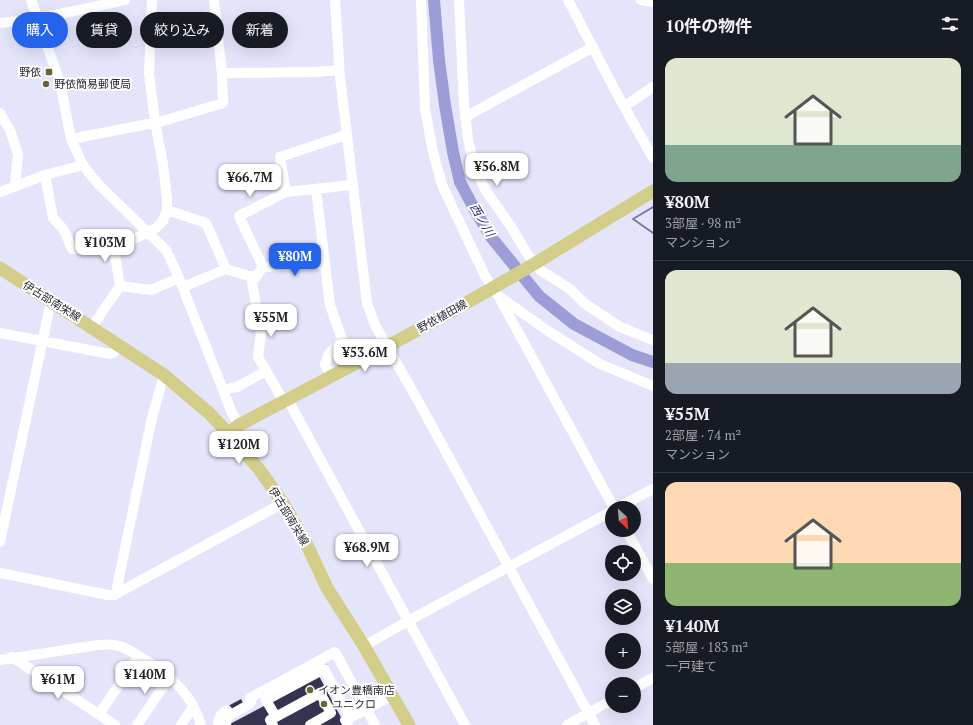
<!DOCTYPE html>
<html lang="ja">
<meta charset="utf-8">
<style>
body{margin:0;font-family:"PT Serif","Noto Sans JP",serif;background:#242831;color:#f1f3f6;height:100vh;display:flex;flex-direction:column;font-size:15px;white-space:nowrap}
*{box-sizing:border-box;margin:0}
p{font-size:13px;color:#9ea1a6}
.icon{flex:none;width:22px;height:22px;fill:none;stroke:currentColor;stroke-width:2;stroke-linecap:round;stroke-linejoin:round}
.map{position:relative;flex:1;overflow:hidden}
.drawer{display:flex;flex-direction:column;background:#171b24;width:320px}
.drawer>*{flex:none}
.guide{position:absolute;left:12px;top:12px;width:380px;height:36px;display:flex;gap:8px}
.needle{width:26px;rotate:154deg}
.buttons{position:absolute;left:605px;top:501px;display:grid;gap:8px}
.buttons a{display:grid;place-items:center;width:36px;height:36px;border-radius:50%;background:#171b24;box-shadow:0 4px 16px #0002;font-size:20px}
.price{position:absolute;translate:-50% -34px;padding:0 9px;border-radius:8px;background:#fff;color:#222;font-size:13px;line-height:26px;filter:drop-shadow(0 1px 2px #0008)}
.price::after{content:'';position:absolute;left:50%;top:24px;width:12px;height:9px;margin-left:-6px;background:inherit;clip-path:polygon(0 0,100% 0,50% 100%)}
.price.active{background:#2563eb;color:#fff}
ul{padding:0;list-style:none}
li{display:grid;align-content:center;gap:8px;height:212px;padding:0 12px}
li+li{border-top:1px solid #363941}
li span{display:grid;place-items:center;height:124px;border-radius:12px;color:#555}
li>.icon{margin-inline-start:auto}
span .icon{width:72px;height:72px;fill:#fffc;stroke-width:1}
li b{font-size:17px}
h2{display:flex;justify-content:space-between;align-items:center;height:48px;padding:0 12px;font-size:17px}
.chip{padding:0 14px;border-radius:18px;background:#171b24;box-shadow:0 4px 16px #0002;font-size:14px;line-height:36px}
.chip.active{background:#2563eb;color:#fff}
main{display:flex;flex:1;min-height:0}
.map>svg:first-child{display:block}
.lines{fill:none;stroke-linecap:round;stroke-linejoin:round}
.stream{stroke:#7979a6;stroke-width:2}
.river{stroke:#9c9cd7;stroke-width:12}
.building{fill:#353450}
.minor{stroke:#fff;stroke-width:10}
.major{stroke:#d3cd8a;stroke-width:13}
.poi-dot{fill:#6a6632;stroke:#fff;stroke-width:1.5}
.labels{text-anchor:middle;stroke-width:4;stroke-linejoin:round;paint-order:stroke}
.poi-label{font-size:11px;fill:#282835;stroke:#fff;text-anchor:start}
.street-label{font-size:11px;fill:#282835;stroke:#fff}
.water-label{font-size:12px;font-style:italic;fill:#352c72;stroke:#fff}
</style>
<main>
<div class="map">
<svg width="653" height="725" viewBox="0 0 653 725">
<rect width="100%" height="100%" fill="#e4e5fb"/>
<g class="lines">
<path class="stream" d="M653 207 633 219 653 233"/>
<path class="river" d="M434 0 439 60 445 105 453 152 460 182 476 212 491 237 539 296 574 324 632 355 653 362"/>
</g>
<path class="building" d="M326 664 348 704 322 674 319 676 345 725H228L266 705 262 699Z
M241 699 244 705 225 716 219 711Z"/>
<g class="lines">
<path class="minor" d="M31 0 60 82 71 139 83 165 98 184 166 250 179 278 232 413 239 425
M335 0 340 77 364 278 367 303 375 325 422 408 595 725
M421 0 425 109 433 152 442 185 486 278 499 297 614 508
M459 0 464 104 468 139 475 169 486 191 510 225 528 255 540 270 570 289 584 303 620 327 653 340
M568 0 616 92 653 158
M641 0 653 2
M0 23 37 19 125 0
M222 73 316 72 339 70
M625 106 653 87
M0 113 10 130 18 155 15 185
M465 117 593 47
M71 139 163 121 223 103 222 73 214 0
M45 175 53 218 64 230 72 249H114
M316 189 330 305 342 339 328 355 325 365 332 377
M0 192 45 175 83 165
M286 192 280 157 346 135
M167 210 206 223 226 269 183 287
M263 267 325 264
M226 269 255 278 263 267 239 216 286 192 352 185
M251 276 261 334 258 357 284 402
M120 286 151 290 179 278
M500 297 548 331 600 364 653 386
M92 327 120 286 114 249 156 228 163 221 167 210V199L163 164 155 122 149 73 152 0
M0 333 110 354 114 352 119 346
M223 390 237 387 266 371
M288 400 465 725
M617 508 653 489
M626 530 653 579
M0 542 51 301
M0 573 108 595H114L283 503
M119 592 117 587 152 418 164 375
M364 646 408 621 612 511
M12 657 115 725
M0 660 98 645C103 645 109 644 114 645 123 646 131 651 139 656 166 671 192 693 201 725
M634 688 653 678
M99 714 139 656
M276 717 266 700 324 669 350 717
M137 725 170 677
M181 725 193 707
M218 725C219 717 220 714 227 710
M226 725 227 717 248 705 251 702 250 698 335 652 375 725
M273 725 270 720 320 693 331 713 310 725
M348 725 345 720 393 695
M567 725 612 700"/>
<path class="major" d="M0 268 164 375 209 413 228 433 259 469 283 503 308 547 327 588 364 646 409 725
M228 433 239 425C340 372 441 319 539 261 577 238 615 214 653 191"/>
</g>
<g class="poi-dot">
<rect x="45" y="68" width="8" height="8" rx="2"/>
<circle cx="46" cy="84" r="4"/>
<circle cx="310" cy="690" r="4"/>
<circle cx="324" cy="704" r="4"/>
</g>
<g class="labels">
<g class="poi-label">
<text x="41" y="76" text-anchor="end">野依</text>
<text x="54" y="88">野依簡易郵便局</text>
<text x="318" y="694">イオン豊橋南店</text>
<text x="332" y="708">ユニクロ</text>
</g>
<g class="street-label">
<text transform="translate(52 301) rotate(32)" y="4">伊古部南栄線</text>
<text transform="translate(442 316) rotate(-29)" y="4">野依植田線</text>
<text transform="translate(289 516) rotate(59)" y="4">伊古部南栄線</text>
</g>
<g class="water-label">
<text transform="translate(482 220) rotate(60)" y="4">西ノ川</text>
</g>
</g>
</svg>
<div class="buttons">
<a><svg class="needle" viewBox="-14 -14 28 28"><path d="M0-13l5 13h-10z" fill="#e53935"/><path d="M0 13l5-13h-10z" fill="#9ea1a6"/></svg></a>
<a><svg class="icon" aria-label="locate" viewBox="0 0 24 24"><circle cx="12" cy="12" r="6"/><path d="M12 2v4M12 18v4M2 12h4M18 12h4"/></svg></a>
<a><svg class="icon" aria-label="layers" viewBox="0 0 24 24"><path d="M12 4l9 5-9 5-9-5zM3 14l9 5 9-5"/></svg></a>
<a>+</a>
<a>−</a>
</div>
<b class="price" style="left:497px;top:187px">¥56.8M</b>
<b class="price" style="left:250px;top:198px">¥66.7M</b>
<b class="price" style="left:105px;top:263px">¥103M</b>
<b class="price active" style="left:295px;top:277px">¥80M</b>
<b class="price" style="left:271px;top:338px">¥55M</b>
<b class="price" style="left:365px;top:373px">¥53.6M</b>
<b class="price" style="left:239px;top:465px">¥120M</b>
<b class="price" style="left:367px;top:568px">¥68.9M</b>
<b class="price" style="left:145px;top:695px">¥140M</b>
<b class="price" style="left:58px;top:700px">¥61M</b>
<div class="guide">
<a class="chip active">購入</a>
<a class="chip">賃貸</a>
<a class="chip">絞り込み</a>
<a class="chip">新着</a>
</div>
</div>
<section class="drawer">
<h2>10件の物件<svg class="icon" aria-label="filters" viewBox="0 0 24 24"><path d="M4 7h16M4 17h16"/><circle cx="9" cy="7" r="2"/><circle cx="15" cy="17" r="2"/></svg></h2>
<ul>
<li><span style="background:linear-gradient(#dfe7d0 70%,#7fa58c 0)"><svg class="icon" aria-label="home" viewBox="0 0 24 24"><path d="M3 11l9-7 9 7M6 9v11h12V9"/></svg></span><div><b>¥80M</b><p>3部屋 · 98 m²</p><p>マンション</p></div></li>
<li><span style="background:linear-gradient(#dfe7d0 75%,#9aa5b1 0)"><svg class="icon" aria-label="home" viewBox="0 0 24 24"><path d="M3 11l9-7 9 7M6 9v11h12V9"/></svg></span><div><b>¥55M</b><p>2部屋 · 74 m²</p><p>マンション</p></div></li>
<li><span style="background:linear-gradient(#ffd9b3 65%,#8fb573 0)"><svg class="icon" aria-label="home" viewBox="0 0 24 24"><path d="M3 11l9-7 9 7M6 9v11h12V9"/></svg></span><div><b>¥140M</b><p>5部屋 · 183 m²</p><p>一戸建て</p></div></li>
</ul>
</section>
</main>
